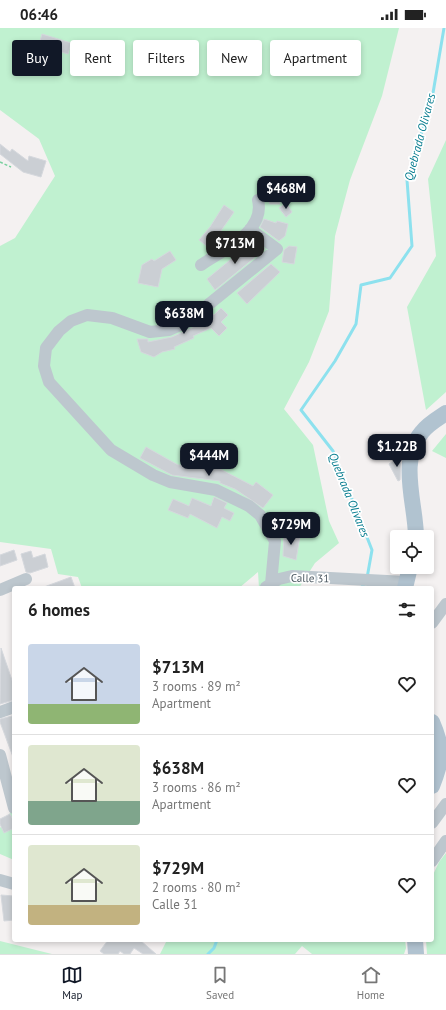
<!DOCTYPE html>
<meta charset="utf-8">
<style>
body{margin:0;font-family:"PT Sans",sans-serif;background:#f6f6f6;color:#222;height:100vh;display:flex;flex-direction:column;font-size:15px;white-space:nowrap}
*{box-sizing:border-box;margin:0}
p{font-size:13px;color:#767676}
.icon{flex:none;width:22px;height:22px;fill:none;stroke:currentColor;stroke-width:2;stroke-linecap:round;stroke-linejoin:round}
.map{position:relative;flex:1;overflow:hidden}
.drawer{position:absolute;left:12px;top:558px;width:422px;height:356px;display:flex;flex-direction:column;background:#fff;border-radius:4px;box-shadow:0 2px 6px #0003}
.drawer>*{flex:none}
.banner{position:absolute;left:12px;top:12px;width:422px;height:36px;display:flex;gap:8px}
.buttons{position:absolute;left:390px;top:502px;display:grid;gap:8px}
.buttons a{display:grid;place-items:center;width:44px;height:44px;border-radius:4px;background:#fff;box-shadow:0 2px 6px #0003;font-size:20px}
.price{position:absolute;translate:-50% -34px;padding:0 9px;border-radius:8px;background:#111827;color:#fff;font-size:13px;line-height:26px;filter:drop-shadow(0 1px 2px #0008)}
.price::after{content:'';position:absolute;left:50%;top:24px;width:12px;height:9px;margin-left:-6px;background:inherit;clip-path:polygon(0 0,100% 0,50% 100%)}
.price.current{background:#222;color:#fff}
ul{padding:0;list-style:none}
li{display:flex;align-items:center;gap:12px;height:100px;padding:0 16px}
li+li{border-top:1px solid #e0e0e0}
li span{display:grid;place-items:center;flex:none;width:112px;height:80px;border-radius:4px;color:#555}
li>.icon{margin-inline-start:auto}
span .icon{width:48px;height:48px;fill:#fffc;stroke-width:1}
li b{font-size:17px}
h2{display:flex;justify-content:space-between;align-items:center;height:48px;padding:0 16px;font-size:17px}
.chip{padding:0 14px;border-radius:4px;background:#fff;box-shadow:0 2px 6px #0003;font-size:14px;line-height:36px}
.chip.current{background:#111827;color:#fff}
.status{display:flex;justify-content:space-between;align-items:center;height:28px;padding:0 20px;background:#fff;direction:ltr}
.status svg{height:11px;fill:currentColor}
.tab-bar{display:flex;justify-content:space-around;align-items:center;height:56px;border-top:1px solid #e0e0e0;background:#fff;font-size:11px;color:#767676}
.tab-bar a{display:grid;justify-items:center;gap:2px}
.tab-bar .current{color:#111827}
.map>svg:first-child{display:block}
.green{fill:#c0f1d0}
.lines{fill:none;stroke-linecap:round;stroke-linejoin:round}
.stream{stroke:#8de1ee;stroke-width:3}
.building{fill:#cbcfd4;stroke:#d5d8dd}
.path{stroke:#77d09e;stroke-width:1.5;stroke-dasharray:3 2;stroke-linecap:butt}
.minor{stroke:#bdc7ce;stroke-width:12}
.major{stroke:#b1c3d0;stroke-width:16}
.labels{text-anchor:middle;stroke-width:3.5;stroke-linejoin:round;paint-order:stroke}
.street-label{font-size:11px;fill:#49565f;stroke:#fff}
.water-label{font-size:12px;font-style:italic;fill:#0b7f91;stroke:#fff}
</style>
<div class="status"><b>06:46</b><svg viewBox="0 0 49 12"><path d="M0 12V9h3v3zM5 12V6h3v6zM10 12V3h3v9zM15 12V0h3v12zM26 1h20v11H26zM47 4h2v5h-2z"/></svg></div>
<div class="map">
<svg width="446" height="926" viewBox="0 0 446 926">
<rect width="100%" height="100%" fill="#f4f1f1"/>
<path class="green" d="M0 0H399L382 68 350 152 335 208 329 283 309 334 284 381 313 417 329 493 339 515 315 535 299 560H259L258 544 239 560H82L78 549 58 546 51 521 0 514V218L15 210 55 148 39 111 0 82Z
M446 112V364L426 382 407 279 436 228 428 151Z
M446 406V430L432 423Z
M14 779V832L0 826V800Z
M446 825V926H427L426 912H432V849L439 834Z
M167 912H405L406 920 404 926H312L302 918 295 926H160Z
M0 913 52 926H0Z"/>
<g class="lines">
<path class="stream" d="M367 550 372 522 333 423 301 382 335 333 356 296 361 257 390 250 412 218 407 152 432 71 444 0
M361 560 365 555
M208 926 214 920 217 912"/>
</g>
<path class="building" d="M42 6 71 15 68 26 39 17Z
M0 116 10 124 12 121 28 133 29 128 46 133 41 149 23 144 0 126Z
M276 167 280 176H270L267 168Z
M286 175 292 184 286 189 279 180Z
M224 177 234 184 209 220 199 212 210 199Z
M264 191 276 195 277 193 288 196 285 208 279 213 260 199Z
M253 213 265 221 215 262 207 251Z
M289 218 297 219 294 236 282 234 284 222Z
M170 223 176 232 162 241 158 259 138 255 142 237 152 231 154 233Z
M271 236 280 244 247 276 237 265Z
M221 280 228 287 221 294 227 300 219 308 211 300 193 308 194 310 174 319 175 321 162 324 154 329 141 324 137 311H148V314L172 309 192 300 212 285 214 287Z
M146 419 178 437 214 438 253 458 256 454 273 467 263 480 235 461 220 455V453L172 447 140 430Z
M401 428 400 452 398 453 389 436Z
M214 469 227 475 224 480 234 485 230 493 222 489 217 500 190 486 188 490 168 482 173 471 189 478 192 470 211 478Z
M284 504 300 508 296 532 283 528Z
M14 522 17 532 0 538V527Z
M31 523 33 530 45 526 48 539 30 545 26 544 21 526Z
M71 549 75 560H44V559Z
M1 620 14 658V672L0 676Z
M12 688H14L13 729 0 694V691Z
M10 786 14 794V800L4 805 0 796V791Z
M1 867 14 868V892L4 893Z
M108 912H140L156 926H143L134 920 130 926H124L120 923 118 926H104L100 923Z"/>
<g class="lines">
<path class="path" d="M0 134 11 139"/>
<path class="minor" d="M250 201 277 221 187 294 169 302 150 304 112 290 87 287 71 293 59 303 46 320 44 338 49 354 111 422 153 447 170 454 216 462 249 478 260 487 275 513 271 556
M201 237C221 223 266 204 258 172
M266 559 279 551 292 548 406 554
M0 562 26 551
M432 595 446 576
M0 684 14 679
M0 727 14 780
M432 795 446 776
M432 833 446 813
M0 852 14 856"/>
<path class="major" d="M416 509C416 477 398 432 422 404 428 396 437 391 446 385
M405 560 410 539
M432 694C444 722 443 730 432 758
M415 912 416 926"/>
</g>
<g class="labels">
<g class="street-label">
<text transform="translate(310 550) rotate(1)" y="4">Calle 31</text>
</g>
<g class="water-label">
<text transform="translate(420 109) rotate(-75)" y="4">Quebrada Olivares</text>
<text transform="translate(349 467) rotate(68)" y="4">Quebrada Olivares</text>
</g>
</g>
</svg>
<div class="buttons">
<a><svg class="icon" aria-label="locate" viewBox="0 0 24 24"><circle cx="12" cy="12" r="6"/><path d="M12 2v4M12 18v4M2 12h4M18 12h4"/></svg></a>
</div>
<b class="price" style="left:286px;top:182px">$468M</b>
<b class="price current" style="left:235px;top:237px">$713M</b>
<b class="price" style="left:184px;top:307px">$638M</b>
<b class="price" style="left:397px;top:440px">$1.22B</b>
<b class="price" style="left:209px;top:449px">$444M</b>
<b class="price" style="left:291px;top:518px">$729M</b>
<div class="banner">
<a class="chip current">Buy</a>
<a class="chip">Rent</a>
<a class="chip">Filters</a>
<a class="chip">New</a>
<a class="chip">Apartment</a>
</div>
<section class="drawer">
<h2>6 homes<svg class="icon" aria-label="filters" viewBox="0 0 24 24"><path d="M4 7h16M4 17h16"/><circle cx="9" cy="7" r="2"/><circle cx="15" cy="17" r="2"/></svg></h2>
<ul>
<li><span style="background:linear-gradient(#c9d6e8 75%,#8fb573 0)"><svg class="icon" aria-label="home" viewBox="0 0 24 24"><path d="M3 11l9-7 9 7M6 9v11h12V9"/></svg></span><div><b>$713M</b><p>3 rooms · 89 m²</p><p>Apartment</p></div><svg class="icon" aria-label="heart" viewBox="0 0 24 24"><path d="M12 20l-8-8c-3-5 5-10 8-4 3-6 11-1 8 4z"/></svg></li>
<li><span style="background:linear-gradient(#dfe7d0 70%,#7fa58c 0)"><svg class="icon" aria-label="home" viewBox="0 0 24 24"><path d="M3 11l9-7 9 7M6 9v11h12V9"/></svg></span><div><b>$638M</b><p>3 rooms · 86 m²</p><p>Apartment</p></div><svg class="icon" aria-label="heart" viewBox="0 0 24 24"><path d="M12 20l-8-8c-3-5 5-10 8-4 3-6 11-1 8 4z"/></svg></li>
<li><span style="background:linear-gradient(#dfe7d0 75%,#c2b280 0)"><svg class="icon" aria-label="home" viewBox="0 0 24 24"><path d="M3 11l9-7 9 7M6 9v11h12V9"/></svg></span><div><b>$729M</b><p>2 rooms · 80 m²</p><p>Calle 31</p></div><svg class="icon" aria-label="heart" viewBox="0 0 24 24"><path d="M12 20l-8-8c-3-5 5-10 8-4 3-6 11-1 8 4z"/></svg></li>
</ul>
</section>
</div>
<nav class="tab-bar">
<a class="current"><svg class="icon" aria-label="map" viewBox="0 0 24 24"><path d="M3 6l6-2 6 2 6-2v14l-6 2-6-2-6 2zM9 4v14M15 6v14"/></svg>Map</a>
<a><svg class="icon" aria-label="saved" viewBox="0 0 24 24"><path d="M7 4h10v16l-5-4-5 4z"/></svg>Saved</a>
<a><svg class="icon" aria-label="home" viewBox="0 0 24 24"><path d="M3 11l9-7 9 7M6 9v11h12V9"/></svg>Home</a>
</nav>
